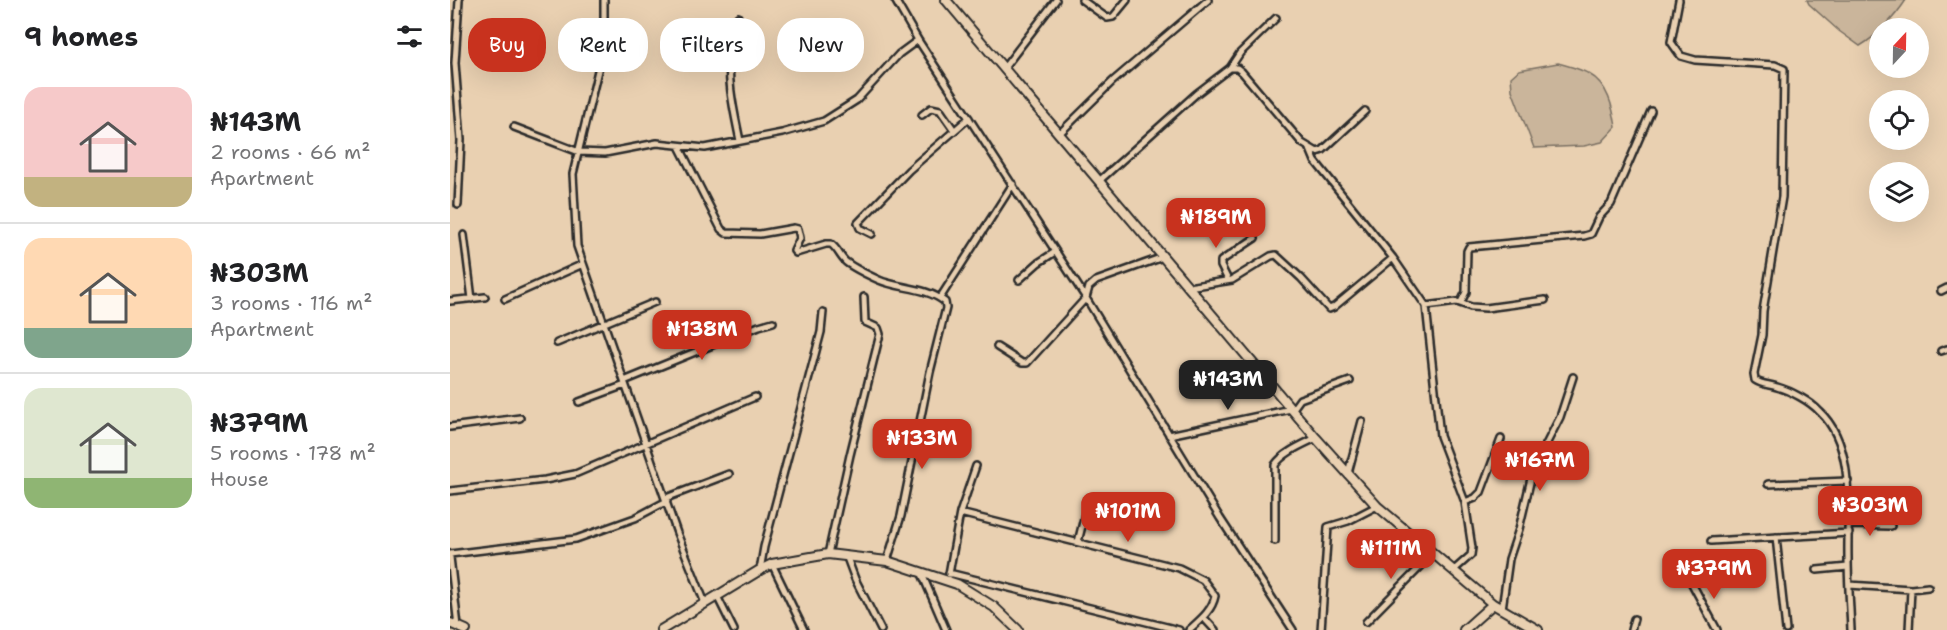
<!DOCTYPE html>
<meta charset="utf-8">
<style>
body{margin:0;font-family:"Shantell Sans",sans-serif;background:#f2f2f2;color:#202124;height:100vh;display:flex;flex-direction:column;font-size:22px;white-space:nowrap}
*{box-sizing:border-box;margin:0}
p{font-size:20px;color:#757577}
.icon{flex:none;width:33px;height:33px;fill:none;stroke:currentColor;stroke-width:2;stroke-linecap:round;stroke-linejoin:round}
.map{position:relative;flex:1;overflow:hidden}
.drawer{display:flex;flex-direction:column;background:#fff;width:450px}
.drawer>*{flex:none}
.banner{position:absolute;left:18px;top:18px;width:570px;height:54px;display:flex;gap:12px}
.needle{width:39px;rotate:22deg}
.fabs{position:absolute;left:1419px;top:18px;display:grid;gap:12px}
.fabs a{display:grid;place-items:center;width:60px;height:60px;border-radius:50%;background:#fff;box-shadow:0 6px 24px #0002;font-size:30px}
.price{position:absolute;translate:-50% -51px;padding:0 14px;border-radius:12px;background:#c8321e;color:#fff;font-size:20px;line-height:39px;filter:drop-shadow(0 2px 3px #0008)}
.price::after{content:'';position:absolute;left:50%;top:36px;width:18px;height:14px;margin-left:-9px;background:inherit;clip-path:polygon(0 0,100% 0,50% 100%)}
.price.selected{background:#222;color:#fff}
ul{padding:0;list-style:none}
li{display:flex;align-items:center;gap:18px;height:150px;padding:0 24px}
li+li{border-top:2px solid #e0e0e0}
li span{display:grid;place-items:center;flex:none;width:168px;height:120px;border-radius:18px;color:#555}
li>.icon{margin-inline-start:auto}
span .icon{width:72px;height:72px;fill:#fffc;stroke-width:1}
li b{font-size:26px}
h2{display:flex;justify-content:space-between;align-items:center;height:72px;padding:0 24px;font-size:26px}
.chip{padding:0 21px;border-radius:24px;background:#fff;box-shadow:0 6px 24px #0002;font-size:21px;line-height:54px}
.chip.selected{background:#c8321e;color:#fff}
main{display:flex;flex:1;min-height:0}
.map>svg:first-child{display:block}
.green{fill:#cab59b;stroke:#7a7063;stroke-width:1.5}
.lines{fill:none;stroke-linecap:round;stroke-linejoin:round}
.street-casing{stroke:#2b2b2b;stroke-width:10}
.secondary-casing{stroke:#2b2b2b;stroke-width:12}
.street{stroke:#e9d0b1;stroke-width:5}
.secondary{stroke:#e9d0b1;stroke-width:8}
</style>
<main>
<section class="drawer">
<h2>9 homes<svg class="icon" aria-label="filters" viewBox="0 0 24 24"><path d="M4 7h16M4 17h16"/><circle cx="9" cy="7" r="2"/><circle cx="15" cy="17" r="2"/></svg></h2>
<ul>
<li><span style="background:linear-gradient(#f6c9c9 75%,#c2b280 0)"><svg class="icon" aria-label="home" viewBox="0 0 24 24"><path d="M3 11l9-7 9 7M6 9v11h12V9"/></svg></span><div><b>₦143M</b><p>2 rooms · 66 m²</p><p>Apartment</p></div></li>
<li><span style="background:linear-gradient(#ffd9b3 75%,#7fa58c 0)"><svg class="icon" aria-label="home" viewBox="0 0 24 24"><path d="M3 11l9-7 9 7M6 9v11h12V9"/></svg></span><div><b>₦303M</b><p>3 rooms · 116 m²</p><p>Apartment</p></div></li>
<li><span style="background:linear-gradient(#dfe7d0 75%,#8fb573 0)"><svg class="icon" aria-label="home" viewBox="0 0 24 24"><path d="M3 11l9-7 9 7M6 9v11h12V9"/></svg></span><div><b>₦379M</b><p>5 rooms · 178 m²</p><p>House</p></div></li>
</ul>
</section>
<div class="map">
<svg width="1497" height="630" viewBox="0 0 1497 630">
<rect width="100%" height="100%" fill="#e9d0b1"/>
<filter id="ink" filterUnits="userSpaceOnUse"><feTurbulence type="fractalNoise" baseFrequency=".0167" numOctaves="2"/><feDisplacementMap in="SourceGraphic" scale="12" xChannelSelector="R" yChannelSelector="G"/><feConvolveMatrix kernelMatrix="1 2 1 2 8 2 1 2 1" color-interpolation-filters="sRGB"/></filter>
<g filter="url(#ink)">
<path class="green" d="M1357 0H1456C1445 17 1427 36 1410 46L1389 31 1359 4Z
M1108 63C1118 66 1131 69 1139 74 1158 84 1163 108 1166 127L1152 142 1134 146 1084 148 1062 90 1061 77 1069 70Z"/>
<g class="lines">
<g class="street-casing">
<path id="street" d="M154 0V32L150 62 123 174 127 246 227 533 255 603
M445 0 468 40 636 298 770 518 843 630
M632 0 657 18 663 17 677 0
M1229 0 1221 42 1231 56 1245 60 1325 65 1334 69 1332 197 1313 311 1312 335 1304 374 1305 380C1312 385 1319 384 1327 387 1341 391 1360 401 1370 412 1406 446 1397 513 1398 557 1398 581 1400 606 1401 630
M288 17C286 27 283 38 281 49 276 79 284 111 290 141
M554 68 606 0
M780 68 790 53 826 18
M472 115 481 108 490 110 504 130
M64 127 129 152 155 153 207 143 255 148 332 133 374 121 407 100 449 54 468 40
M610 133 663 81 758 0
M229 146 271 229 276 233 310 234 344 228 348 229 350 238 344 251 346 253 376 244H381C388 249 390 257 396 262 405 269 418 275 429 280 450 289 477 287 495 302L496 308 480 372 451 516 437 561
M860 149 865 161 943 258 976 306 990 436 1015 502 1022 548 1021 555 1004 570
M649 181 746 94 780 68H787L792 72 852 143 867 152 873 150 915 111
M8 205 11 140 5 63 9 0
M422 234 410 228 408 223 459 170 519 118
M14 235 22 299
M569 280 588 263 605 252
M778 280 771 266V261L805 238
M738 287 782 280 821 256 826 255 851 278 879 309 884 307 943 258
M1491 291 1497 288
M490 298 563 184
M55 299 133 264
M0 301 35 297
M1011 302 1016 292 1017 251 1019 247 1134 236 1141 234 1149 217 1161 204 1201 111
M976 306 1007 302 1021 307 1036 308 1095 300
M107 343 205 302
M547 347 572 363H577L636 298 639 287 646 281 713 257
M1491 351 1497 349
M174 381 309 326 323 322
M129 402 175 385
M842 410 850 399 900 381
M0 427 70 418
M719 435 841 409
M898 473 912 421
M1318 484 1398 481
M0 491 95 480 125 474 305 397
M1399 497 1456 502
M216 498 279 474
M1015 502 1025 498 1031 492 1051 439
M510 513 729 568 753 580 765 596C762 611 750 620 739 630
M1399 525 1441 526
M1326 537 1336 630
M825 541V465C834 452 852 445 866 438
M1261 541 1399 533
M628 542 639 498
M0 554 126 539 185 518 217 501
M378 554 400 455 430 334 428 328 415 322 414 297
M396 555 405 579 431 630
M0 557 8 626
M322 564 354 630
M310 570 314 547 371 332 373 312
M1367 570 1398 567
M499 573 729 630
M472 574 496 630
M499 574 510 513 526 466
M1240 580 1267 630
M1399 585 1461 589 1478 587
M267 596 284 630
M1052 609 1059 559 1069 529 1083 470 1110 417 1123 377
M753 617 765 630
M916 622 983 554
M871 630 878 527 898 521 927 506
M1181 630 1184 619
M1459 630 1461 589"/>
</g>
<g class="secondary-casing">
<path id="secondary" d="M496 0 866 438 927 506 1043 604 1088 630
M0 623 16 630
M211 630 310 570 322 564 378 554 437 561 507 584 544 607 568 630
M1014 630 1043 604"/>
</g>
<use href="#street" class="street"/>
<use href="#secondary" class="secondary"/>
</g>
</g>
</svg>
<div class="fabs">
<a><svg class="needle" viewBox="-14 -14 28 28"><path d="M0-13l5 13h-10z" fill="#e53935"/><path d="M0 13l5-13h-10z" fill="#757577"/></svg></a>
<a><svg class="icon" aria-label="locate" viewBox="0 0 24 24"><circle cx="12" cy="12" r="6"/><path d="M12 2v4M12 18v4M2 12h4M18 12h4"/></svg></a>
<a><svg class="icon" aria-label="layers" viewBox="0 0 24 24"><path d="M12 4l9 5-9 5-9-5zM3 14l9 5 9-5"/></svg></a>
</div>
<b class="price" style="left:766px;top:249px">₦189M</b>
<b class="price" style="left:252px;top:361px">₦138M</b>
<b class="price selected" style="left:778px;top:411px">₦143M</b>
<b class="price" style="left:472px;top:470px">₦133M</b>
<b class="price" style="left:1090px;top:492px">₦167M</b>
<b class="price" style="left:1420px;top:537px">₦303M</b>
<b class="price" style="left:678px;top:543px">₦101M</b>
<b class="price" style="left:941px;top:580px">₦111M</b>
<b class="price" style="left:1264px;top:600px">₦379M</b>
<div class="banner">
<a class="chip selected">Buy</a>
<a class="chip">Rent</a>
<a class="chip">Filters</a>
<a class="chip">New</a>
</div>
</div>
</main>
